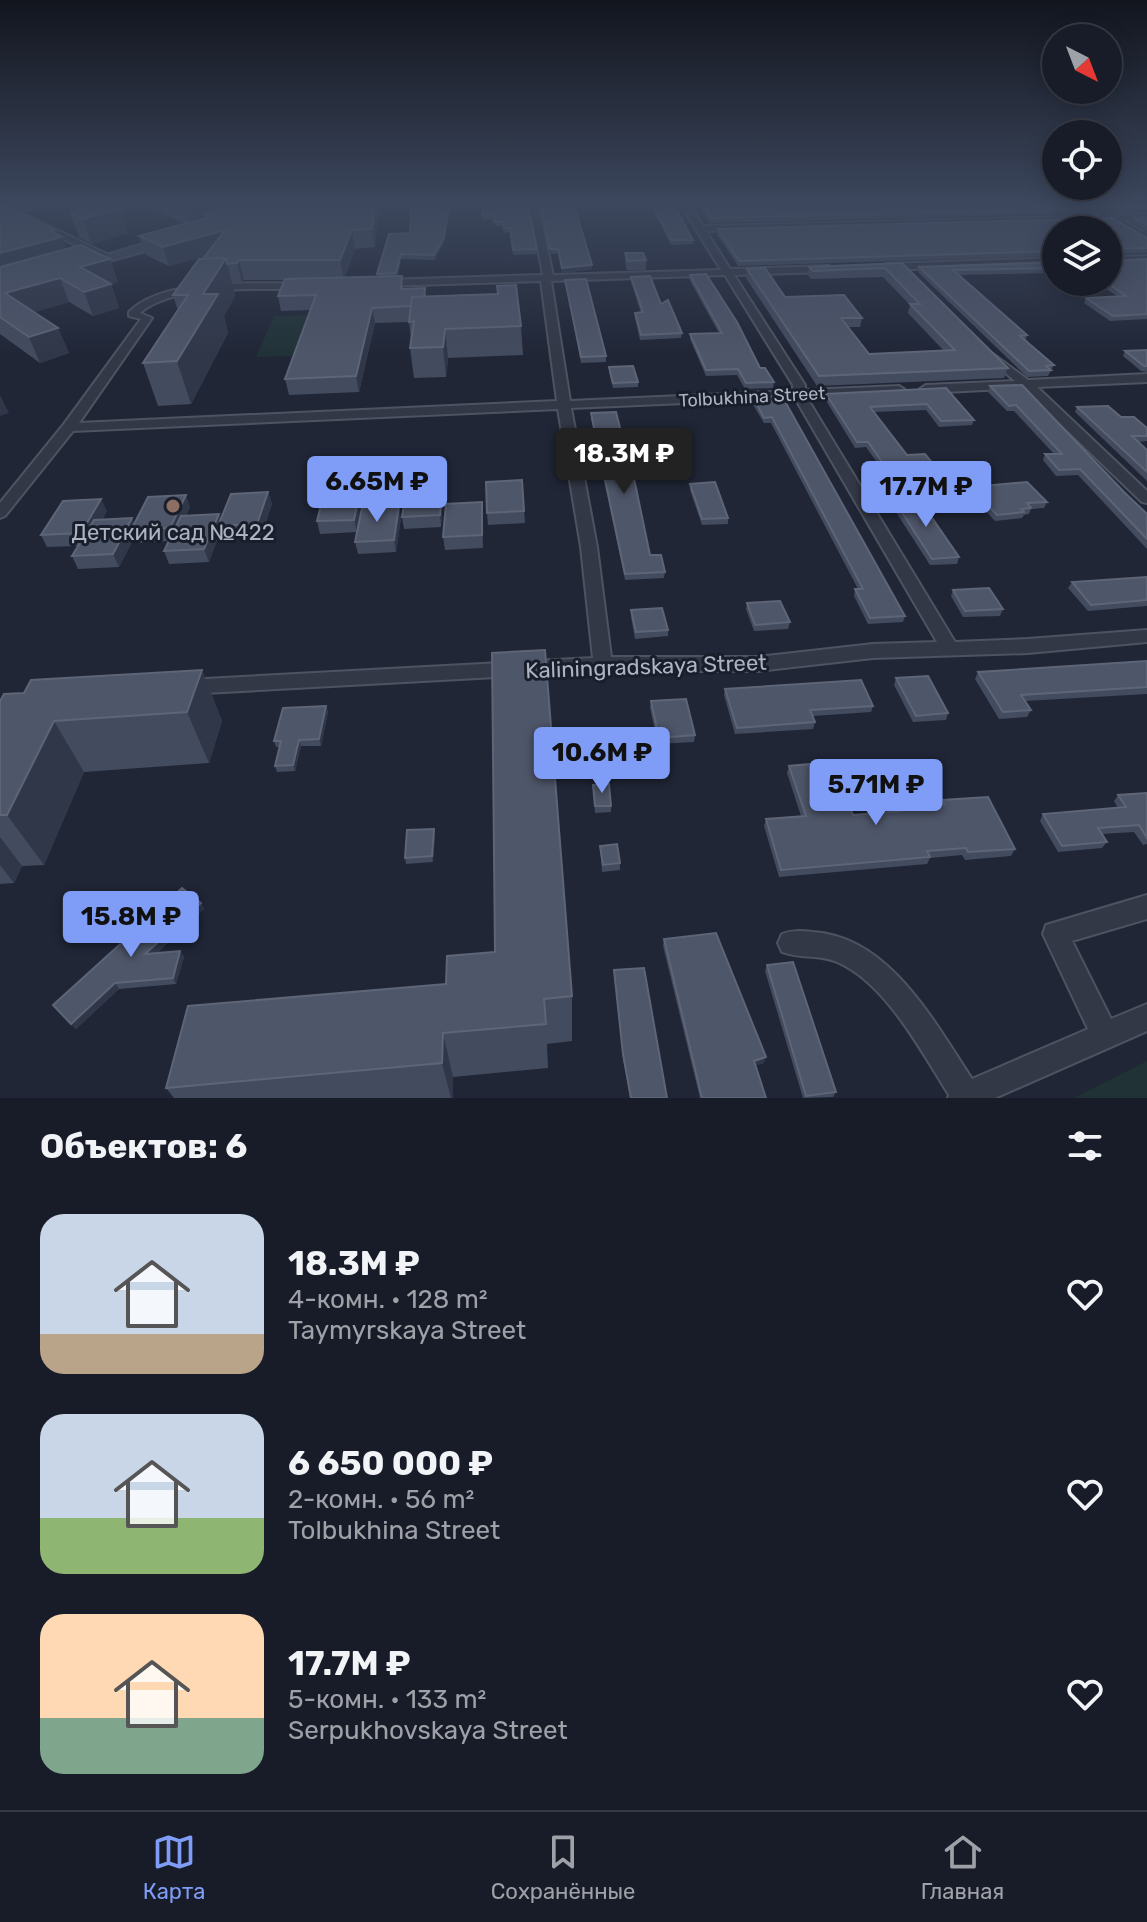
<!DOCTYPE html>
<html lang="ru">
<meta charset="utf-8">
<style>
body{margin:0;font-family:Rubik,sans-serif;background:#252934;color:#f1f3f6;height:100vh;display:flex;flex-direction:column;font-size:30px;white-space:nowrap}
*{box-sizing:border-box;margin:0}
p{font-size:26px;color:#9fa1a8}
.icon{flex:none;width:44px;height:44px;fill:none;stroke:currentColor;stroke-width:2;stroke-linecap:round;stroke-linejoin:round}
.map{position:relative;height:1098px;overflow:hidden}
.details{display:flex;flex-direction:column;background:#181c28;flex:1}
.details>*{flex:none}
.needle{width:52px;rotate:138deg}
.controls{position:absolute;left:1042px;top:24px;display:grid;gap:16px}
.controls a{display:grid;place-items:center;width:80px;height:80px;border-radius:50%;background:#181c28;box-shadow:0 4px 20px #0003,0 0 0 2px #363a45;font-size:40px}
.price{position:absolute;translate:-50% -68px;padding:0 18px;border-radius:8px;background:#7f9df6;color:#111;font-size:26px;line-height:52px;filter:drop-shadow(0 2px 4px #0008)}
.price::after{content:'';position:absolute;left:50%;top:48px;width:24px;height:18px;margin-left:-12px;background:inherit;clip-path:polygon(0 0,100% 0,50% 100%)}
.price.on{background:#222;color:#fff}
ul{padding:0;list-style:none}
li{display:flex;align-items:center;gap:24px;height:200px;padding:0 40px}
li span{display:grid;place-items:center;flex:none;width:224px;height:160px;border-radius:24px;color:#555}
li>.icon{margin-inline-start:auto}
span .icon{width:96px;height:96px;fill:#fffc;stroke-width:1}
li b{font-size:34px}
h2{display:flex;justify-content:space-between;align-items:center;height:96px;padding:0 40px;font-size:34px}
.tab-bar{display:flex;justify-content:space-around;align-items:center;height:112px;border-top:2px solid #363a45;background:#181c28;font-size:22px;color:#9fa1a8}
.tab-bar a{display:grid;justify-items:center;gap:4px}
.tab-bar .on{color:#7f9df6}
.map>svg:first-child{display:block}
.green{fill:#213237}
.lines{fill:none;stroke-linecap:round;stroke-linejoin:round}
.street-casing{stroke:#4d5361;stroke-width:4}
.secondary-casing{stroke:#4d5361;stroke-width:4}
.street{fill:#333846;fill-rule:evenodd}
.secondary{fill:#414759;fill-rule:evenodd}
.wall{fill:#434b5e}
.shaded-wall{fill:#303749}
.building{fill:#4e5669;stroke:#5d6577;stroke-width:2}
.education-dot{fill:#8d6e63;stroke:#191e2b;stroke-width:3}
.labels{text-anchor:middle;stroke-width:6;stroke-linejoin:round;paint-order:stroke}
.far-street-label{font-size:18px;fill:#adb3c3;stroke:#191e2b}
.poi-label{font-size:22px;fill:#adb3c3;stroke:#191e2b}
.street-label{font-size:22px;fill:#adb3c3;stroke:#191e2b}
</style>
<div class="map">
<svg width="1147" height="1098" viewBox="0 0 1147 1098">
<rect width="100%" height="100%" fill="#202636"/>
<path class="green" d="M308 315 306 322 299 323H308L297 356 256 357 274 316Z
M1147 1061V1098H1074Z"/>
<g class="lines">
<g class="street-casing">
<path id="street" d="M27 202H36L20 215 28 216 113 257 105 259 23 220 0 218V214H11Z
M354 202H435L431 204 357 206Z
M529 202H537L553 275 721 270 679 202H687L703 226 1103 216 1081 202H1091L1114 215H1147V219L1122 220 1147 234V241L1111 220 706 231 730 269 829 266 834 269 829 272 734 275 805 385V390L899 386 905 390 899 394 807 398 955 642 1028 639 1147 630V642L1028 653 873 658 758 671H603L187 694 180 692 177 687 180 682 187 680 593 658 581 547 558 409 73 431 5 516 0 518V503L64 424 141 319 129 316V312C166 276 252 285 302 283L307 286 302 289C257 290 174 283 140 313L152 318 79 423 557 401 541 281 385 286 380 283 385 280 543 275ZM725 275 793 385V391L570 401 551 281ZM795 398 937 642 873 644 758 657H611L597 547 571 408Z
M1147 256V262L1108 263V257Z
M1056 258V264L885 270 880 267 885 264Z
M993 354 1028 380 1147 374V382L1037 387 1147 491V503L1142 502 1023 388 926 393 920 389 926 385 1015 381 989 359V355Z
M1147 895V919L1072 941 1111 1019 1147 1004V1031L995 1098H948L949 1095C921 1051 886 983 837 962 819 954 800 959 782 952L778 943 782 934C792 930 802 931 813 932 890 937 934 1022 972 1079L1088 1029 1043 934 1046 925Z"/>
</g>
<g class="secondary-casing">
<path id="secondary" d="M173 235 180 239 178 242 77 270 70 266Z"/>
</g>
<use href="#street" class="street"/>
<use href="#secondary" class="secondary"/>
</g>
<path class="wall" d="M0 202H17L9 208 62 237 67 249 110 259 118 282 111 284 119 308 93 316 69 302 34 312 58 328 69 353 40 363 0 334Z
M134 202H379V208L375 247 355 249 345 277 378 276 377 274 410 233 431 202H451L444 242 435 260 401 259 398 276 404 289 425 288 426 297 521 326 523 355 448 358 446 377 414 378 410 348 411 338 409 322 375 323 359 392 289 395 285 379 311 310 281 311 278 296 285 280H244L242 283 232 284 235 296 224 316 228 333 191 404 158 406 143 363 178 311 173 295 205 256 169 266 146 255 139 236 186 224Z
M483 202 537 249V254L513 255 510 232 504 233 503 226H495V220H482Z
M539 202H573L592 269 562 273 559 253 551 254Z
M649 202H672L693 240V244L671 245Z
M697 202H1084L1095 209 1093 213 710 223Z
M1097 202H1147V213L1115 212Z
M70 213 129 233 92 244 79 237Z
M1147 217V231L1133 223 1135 218Z
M1112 218 1147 238V253L1108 254V230H1056V256L738 266 717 234 718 229Z
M625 253 646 260V270H627L625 262Z
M1147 259V319L1110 321 1084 303 1086 298 1117 296 1096 282H1108L1110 261Z
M1056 262V273L959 275 1027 335 1026 340 1054 365 1048 376 1027 377 918 272 919 267Z
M902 263 1008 368 1004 378 817 386 746 278 747 269 785 297 862 318 860 327H848L869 354 944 351 908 313 910 305 883 277 811 279 808 275 809 267Z
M690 275 760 368 774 382 773 388 745 389 737 375 706 376 690 339V334L719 333 689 279Z
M631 277 661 304 682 333 681 338 640 340 635 318V313H641L631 282Z
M565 280 606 356V362L581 363Z
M1147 350V372L1141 371 1123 356 1125 351Z
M609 367 638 382V387L613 388 609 372Z
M1022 385 1124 492 1147 514V549L1078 475 1056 476 1043 460 1045 454H1054L1014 411H1007L988 392 990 386Z
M946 388 974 420 972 425 939 427 926 410 874 412 907 455 948 482 946 488 898 492 866 447 855 448 825 399 826 394Z
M782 396 905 616 903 622 868 624 854 596 855 589H858L771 423H764L752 403 753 397Z
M1077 407 1147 428V441L1138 442 1147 450V481L1075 412Z
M591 413 624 444 636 459V465H631L650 555 665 572 664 578 625 580 591 419Z
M522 480 525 523 488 525 487 513Z
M690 484 728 518V524L702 525 690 490Z
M971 487 1047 502 1044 508 1031 509 1029 514 1024 515 1022 518 995 521 969 493Z
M268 492 272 504 261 536 222 538 220 532 209 562 169 564 164 551 169 541 136 543 134 538 119 567 78 569 72 556 78 546 47 547 41 535 107 511 102 520 134 523 190 507 186 516 219 514 221 520Z
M443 496 441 527 404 529 402 517Z
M363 499 357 532 320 534 317 521Z
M894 500 959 557 957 564 930 565 892 506Z
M482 502 483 548 445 550 443 537Z
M401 518 396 552 358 554 355 542Z
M1147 577V606L1088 611 1068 588 1072 582Z
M953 590 1003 609 1000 616 963 617 951 596Z
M747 603 790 622 788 629 754 631 746 609Z
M631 610 668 630V636L635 639 631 617Z
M1147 661V694L1025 701 1031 710 1027 717 999 719 975 679 978 672Z
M202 670 222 721 209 763 84 772 44 865 22 866 14 883 0 884V701L24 693Z
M896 678 948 713 946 720 913 722 894 685Z
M725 689 873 706 871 712 813 716 815 722 813 729 735 734 724 695Z
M651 701 695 735 694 742 658 744 650 708Z
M326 706 328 712 321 746H301L295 771 277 772 275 766 280 747H276L274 741Z
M789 766 853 815 898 811 900 807 941 804 943 800 1015 849 1011 856 965 860 962 855 930 858 927 864 779 877 764 826 766 819 801 816 787 773Z
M593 785 611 806V812L595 813Z
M1147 793V844L1143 845 1134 832 1102 834 1107 842 1102 848 1058 852 1040 821 1043 814 1118 808 1114 801 1118 795Z
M435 835 433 862 406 864 405 858Z
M600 846 620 863V870L602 872Z
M201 903 204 909 157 953 184 957 176 984 119 989 76 1029 53 1005Z
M664 939 764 1063 756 1065 766 1098H700L663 946Z
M767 965 836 1092 833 1097 803 1098 765 971Z
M614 970 667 1098H630L623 1059Z
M572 996V1041L547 1044 548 1068 453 1077V1098H174L166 1088 188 1006Z"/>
<path class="shaded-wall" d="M0 202H17L4 211 0 212Z
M183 202H270L203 214 204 221 189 225Z
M375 202H379V208L375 247 372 229Z
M449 202H451L444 242 435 260 434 255Z
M121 208 129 233 92 244 83 219Z
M55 230 58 238 62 237 70 259 0 279V253Z
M225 230 230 248 169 266 163 247Z
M352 230 355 249 344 280 340 260Z
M401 254V259L397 278 396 273Z
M226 258 235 296 224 316 228 333 191 404 177 361 203 294Z
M110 259 118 282 89 290 80 267Z
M239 260 244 280 242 283 237 263Z
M592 265V269L562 273V268Z
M60 278 69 302 16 318 5 293Z
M111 284 119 308 93 316 84 292Z
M372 308 375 323 359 392 356 376Z
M58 328 69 353 40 363 29 337Z
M445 329 448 358 446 377 443 347Z
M0 395 9 413 0 416Z
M442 484 443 496 441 527 440 515Z
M361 487 363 499 357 532 354 520Z
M268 492 272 504 261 536 257 524Z
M186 495 190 507 175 541 170 528Z
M101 499 107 511 87 545 81 533Z
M399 506 401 518 396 552 394 540Z
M219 514 222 526H218L220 532 209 562 204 549Z
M132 518 137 530H131L134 538 119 567 113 554Z
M202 670 222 721 209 763 187 712Z
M326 706 328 712 321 746 319 739Z
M54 721 84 772 44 865 7 815Z
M299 740 301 746 295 771 293 765Z
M434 829 435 835 433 862 432 856Z
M0 837 22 866 14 883 0 865Z
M201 903 204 909 149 960 145 954Z
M180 951 184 957 176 984 173 978Z
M115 983 119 989 76 1029 71 1024Z
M443 1033 453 1077V1098H451L442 1063Z
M766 1057 764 1063 753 1066 754 1061Z"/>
<path class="building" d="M89 202H106L121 208 83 219 70 213Z
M246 202H375L372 229 352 230 340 260H239L237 263 227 264 226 258 203 259 225 230 163 247 139 236 210 217 203 214Z
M449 202 444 238 434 255 401 254 396 273 377 274 389 234 410 233 411 203Z
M483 202H527L537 249 513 250 510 228H504L503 222H494L495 216H482Z
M540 202H573L592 265 562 268 558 249H550Z
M651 202H672L693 240H671Z
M700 202H1084L1095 209 711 218Z
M1107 202H1147V208H1117Z
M0 204 55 230 51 231 62 237 0 253Z
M1147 217V225L1135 218Z
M1112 218 1147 238V248L1110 249 1108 251V230H1056V251L739 261 718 229Z
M81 245 110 259 80 267 111 284 84 292 60 278 5 293 58 328 29 337 0 317V267Z
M625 253H643L646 260 628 261Z
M1108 255 1110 261 1147 259V314L1113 316 1086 298 1126 296 1106 282H1108Z
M226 258 203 294H218L177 361 143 363 188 295H173L199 259Z
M1056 262V268L953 270 1027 335 1020 336 1054 365 1046 366 1051 370 1029 371 919 267Z
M902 263 1008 368 819 376 747 269 765 268 785 297 844 295 862 318H841L869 354 955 350 910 304H920L885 268 813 271 809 267Z
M706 274 737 322 760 368H765L774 382 746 383 738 369 706 370 690 334 722 333 690 275Z
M402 276 401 289 425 288 424 297H412L411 306 372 308 356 376 285 379 316 295 278 296 285 279Z
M650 276 661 304 668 300 682 333 641 335 635 313 643 312 631 277Z
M586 279 606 356 581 357 565 280Z
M516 285 521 326 445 329 443 347 410 348 414 321 409 322 412 297 498 294 497 286Z
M1147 350V366H1144L1125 351Z
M633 366 638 382 613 383 609 367Z
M1022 385 1124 492 1147 514V539L1080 469 1059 470 1045 454H1062L1016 405 1009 406 990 386Z
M946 388 974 420 941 421 927 404 870 407 907 455 925 454 948 482 899 486 868 442H857L826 394Z
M782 396 905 616 870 618 855 589H863L772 417 764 418 753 397Z
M1108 406 1121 417H1134L1147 428V436H1132L1147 450V472L1077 407Z
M616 412 624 444 632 443 636 459H630L650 555H661L665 572 625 574 591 413Z
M522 480 524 511 487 513 486 482Z
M715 482 728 518 702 519 690 484Z
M1027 482 1047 502 1027 503 1031 508 1021 509 1024 512 997 515 971 487Z
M442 484 440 515 402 517 407 485Z
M361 487 354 520 317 521 325 489Z
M268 492 257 524 218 526 231 494Z
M186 495 170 528 131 530 148 497Z
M101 499 81 533 41 535 63 501Z
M919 499 959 557 932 559 894 500Z
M482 502V535L443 537 446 504Z
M399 506 394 540 355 542 362 508Z
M219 514 204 549 164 551 181 516Z
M132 518 113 554 72 556 94 520Z
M1147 577V600L1091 605 1072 582Z
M989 588 1003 609 965 611 953 590Z
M780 601 790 622 755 625 747 603Z
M662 608 668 630 636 632 631 610Z
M545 650 572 996 544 999 546 1024 443 1033 442 1063 166 1088 188 1006 446 984 447 956 495 952 492 653Z
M1147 661V687L1021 695 1031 710 1003 712 978 672Z
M202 670 187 712 54 721 7 815H0V701L4 694 24 693 31 680Z
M928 676 948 713 916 716 896 678Z
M861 680 873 706 810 710 815 722 737 728 725 689Z
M686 699 695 735 659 738 651 701Z
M326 706 319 739 299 740 293 765 275 766 281 741H274L283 708Z
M832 762 853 815 902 811 900 807 945 804 943 800 988 797 1015 849 968 852 966 848 927 851 930 857 781 870 766 819 806 816 789 766Z
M609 784 611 806H595L593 785Z
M1147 793V838L1139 825 1098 828 1107 842 1062 846 1043 814 1126 807 1118 795Z
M434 829 432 856 405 858 407 830Z
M617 844 620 863 603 865 600 846Z
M182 888 201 903 145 954 180 951 173 978 115 983 71 1024 53 1005Z
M716 933 766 1057 754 1061 766 1098H702L664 939Z
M793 962 836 1092 806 1096 767 965Z
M644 968 667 1098H631L623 1054 614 970Z"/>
<linearGradient id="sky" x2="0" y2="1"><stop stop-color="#12151e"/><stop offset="0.57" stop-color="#3c475d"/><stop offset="1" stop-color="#3c475d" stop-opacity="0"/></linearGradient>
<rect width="1147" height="356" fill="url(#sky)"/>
<circle class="education-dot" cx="173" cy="506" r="8"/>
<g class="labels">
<g class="far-street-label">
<text transform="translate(752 397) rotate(-3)" y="6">Tolbukhina Street</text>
</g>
<g class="poi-label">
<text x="173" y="540">Детский сад №422</text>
</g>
<g class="street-label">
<text transform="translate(646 666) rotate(-2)" y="8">Kaliningradskaya Street</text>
</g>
</g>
</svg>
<div class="controls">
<a><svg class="needle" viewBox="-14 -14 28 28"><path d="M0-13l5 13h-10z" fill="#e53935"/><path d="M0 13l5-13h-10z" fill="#9fa1a8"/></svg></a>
<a><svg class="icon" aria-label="locate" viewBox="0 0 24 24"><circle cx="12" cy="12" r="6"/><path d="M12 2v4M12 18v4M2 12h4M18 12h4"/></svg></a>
<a><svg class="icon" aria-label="layers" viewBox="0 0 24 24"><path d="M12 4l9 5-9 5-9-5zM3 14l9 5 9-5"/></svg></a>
</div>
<b class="price on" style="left:624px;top:496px">18.3M ₽</b>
<b class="price" style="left:377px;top:524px">6.65M ₽</b>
<b class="price" style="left:926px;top:529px">17.7M ₽</b>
<b class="price" style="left:602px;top:795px">10.6M ₽</b>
<b class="price" style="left:876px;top:827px">5.71M ₽</b>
<b class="price" style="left:131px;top:959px">15.8M ₽</b>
</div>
<section class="details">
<h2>Объектов: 6<svg class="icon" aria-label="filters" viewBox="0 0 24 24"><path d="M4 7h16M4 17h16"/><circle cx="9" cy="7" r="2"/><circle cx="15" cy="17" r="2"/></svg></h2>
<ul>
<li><span style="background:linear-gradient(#c9d6e8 75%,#b9a48a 0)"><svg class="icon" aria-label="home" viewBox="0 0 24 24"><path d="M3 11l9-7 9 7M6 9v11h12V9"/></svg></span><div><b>18.3M ₽</b><p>4-комн. · 128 m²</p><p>Taymyrskaya Street</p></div><svg class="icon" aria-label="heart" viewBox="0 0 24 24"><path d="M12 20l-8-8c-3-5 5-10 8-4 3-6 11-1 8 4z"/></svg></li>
<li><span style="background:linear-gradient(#c9d6e8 65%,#8fb573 0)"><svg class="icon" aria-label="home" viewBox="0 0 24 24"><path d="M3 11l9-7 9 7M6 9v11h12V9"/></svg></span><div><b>6 650 000 ₽</b><p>2-комн. · 56 m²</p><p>Tolbukhina Street</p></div><svg class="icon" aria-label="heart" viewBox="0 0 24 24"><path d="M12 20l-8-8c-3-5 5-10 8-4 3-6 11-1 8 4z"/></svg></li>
<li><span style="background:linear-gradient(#ffd9b3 65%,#7fa58c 0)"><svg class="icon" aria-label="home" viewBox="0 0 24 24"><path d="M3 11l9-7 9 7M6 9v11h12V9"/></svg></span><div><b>17.7M ₽</b><p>5-комн. · 133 m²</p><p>Serpukhovskaya Street</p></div><svg class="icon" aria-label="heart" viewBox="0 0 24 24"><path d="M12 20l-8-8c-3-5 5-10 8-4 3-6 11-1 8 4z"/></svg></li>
</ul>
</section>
<nav class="tab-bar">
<a class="on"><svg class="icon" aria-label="map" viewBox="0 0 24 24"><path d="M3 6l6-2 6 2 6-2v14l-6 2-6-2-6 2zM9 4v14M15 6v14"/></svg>Карта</a>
<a><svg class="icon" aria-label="saved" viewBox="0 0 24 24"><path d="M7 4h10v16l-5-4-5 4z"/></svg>Сохранённые</a>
<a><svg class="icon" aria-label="home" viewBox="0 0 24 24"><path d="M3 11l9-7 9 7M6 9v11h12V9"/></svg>Главная</a>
</nav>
